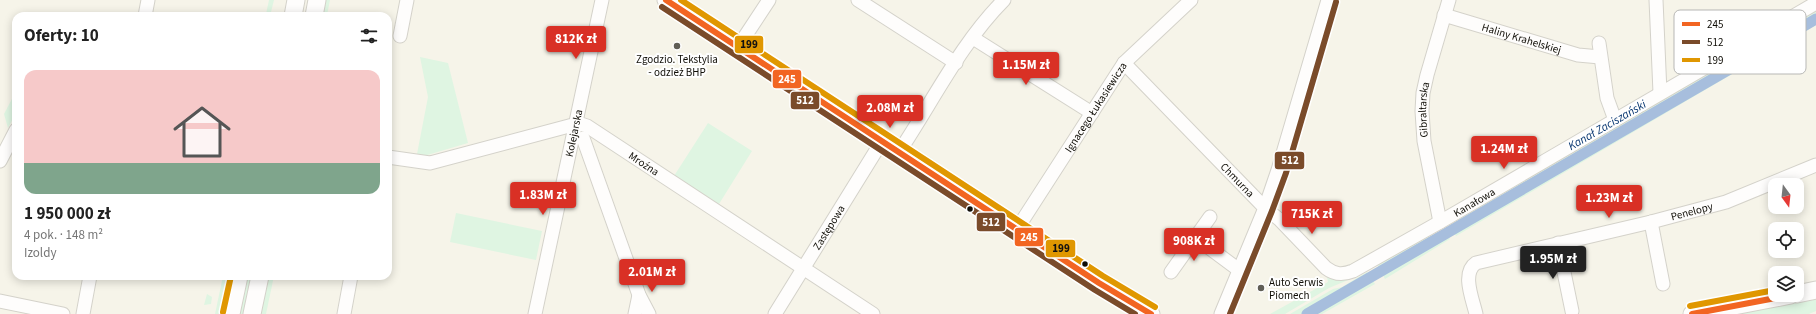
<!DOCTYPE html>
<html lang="pl">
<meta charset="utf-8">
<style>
body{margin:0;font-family:"Source Sans 3",sans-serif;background:#f2f2f2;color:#222;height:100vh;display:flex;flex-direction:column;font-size:15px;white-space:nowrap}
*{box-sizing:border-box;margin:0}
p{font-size:13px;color:#767676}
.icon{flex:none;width:22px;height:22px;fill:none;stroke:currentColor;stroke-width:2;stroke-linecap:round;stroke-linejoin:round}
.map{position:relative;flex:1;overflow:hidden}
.panel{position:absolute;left:12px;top:12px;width:380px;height:268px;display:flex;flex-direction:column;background:#fff;border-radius:12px;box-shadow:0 2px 10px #0003}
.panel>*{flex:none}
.needle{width:26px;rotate:165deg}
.controls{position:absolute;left:1768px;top:178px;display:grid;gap:8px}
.controls a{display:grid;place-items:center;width:36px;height:36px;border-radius:8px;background:#fff;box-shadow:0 2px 10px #0003;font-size:20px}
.price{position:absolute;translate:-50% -34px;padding:0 9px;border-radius:4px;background:#d93025;color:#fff;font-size:13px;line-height:26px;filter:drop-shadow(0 1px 2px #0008)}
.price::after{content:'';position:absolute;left:50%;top:24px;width:12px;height:9px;margin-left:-6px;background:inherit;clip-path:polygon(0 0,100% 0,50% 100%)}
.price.current{background:#222;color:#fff}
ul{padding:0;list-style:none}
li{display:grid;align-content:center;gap:8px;height:212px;padding:0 12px}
li span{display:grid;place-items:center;height:124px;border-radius:12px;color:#555}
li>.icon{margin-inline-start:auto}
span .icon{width:72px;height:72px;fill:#fffc;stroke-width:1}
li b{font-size:17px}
h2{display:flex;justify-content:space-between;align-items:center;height:48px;padding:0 12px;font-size:17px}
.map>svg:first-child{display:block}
.green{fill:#dff5e2}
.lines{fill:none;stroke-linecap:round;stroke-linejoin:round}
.canal{stroke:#a7bedd;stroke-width:11}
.minor-casing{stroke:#d4d2ca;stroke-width:15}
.major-casing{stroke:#d4d2ca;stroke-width:19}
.minor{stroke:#fefdfc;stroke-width:13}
.major{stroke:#fefdfc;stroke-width:17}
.bus-1-casing{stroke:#fff;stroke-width:9}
.bus-2-casing{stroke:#fff;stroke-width:9}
.bus-3-casing{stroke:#fff;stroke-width:9}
.bus-1{stroke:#f26522;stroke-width:6}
.bus-2{stroke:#7a4b2a;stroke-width:6}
.bus-3{stroke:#e09701;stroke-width:6}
.poi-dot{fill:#605e56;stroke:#fff;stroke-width:1.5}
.bus-dot{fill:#100e07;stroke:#fff;stroke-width:1.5}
.labels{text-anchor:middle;stroke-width:4;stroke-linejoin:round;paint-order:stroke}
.street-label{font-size:11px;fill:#100e07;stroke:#fff}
.poi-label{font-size:11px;fill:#100e07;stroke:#fff}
.water-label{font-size:12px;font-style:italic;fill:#0a3872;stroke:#fff}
.key{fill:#fff;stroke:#b7b7b5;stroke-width:1}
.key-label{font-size:11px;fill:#100e07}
.line-badge{stroke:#fff;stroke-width:1.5}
.badge-label{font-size:11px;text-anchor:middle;font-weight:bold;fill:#fff}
.pale-badge-label{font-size:11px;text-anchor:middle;font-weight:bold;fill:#111}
</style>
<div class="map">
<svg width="1816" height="314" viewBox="0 0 1816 314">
<rect width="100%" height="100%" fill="#f6f4e9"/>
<path class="green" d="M269 0H274L271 12 266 14Z
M325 0H330L327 15 323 11Z
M662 7 691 26 689 28 660 10Z
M1816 8V25L1456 236 1450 225 1464 216 1463 214Z
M749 40 769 53 766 57 748 45Z
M420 57 448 63 468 143 424 156 417 154 428 97Z
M751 66 773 78 772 83 750 68Z
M14 95H16V113L8 128 4 114Z
M708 123 752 151 719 204 674 176Z
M849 129 872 142 874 148 848 132Z
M917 149 939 163 936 167 914 153Z
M885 151 912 170 910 172 880 152Z
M943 166 956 175 954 179 940 170Z
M975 189 999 204 998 209 972 192Z
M456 213 542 231 536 260 450 242Z
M1027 221 1052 238 1051 242 1027 227Z
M1444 229 1450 239 1385 279 1378 266V263L1427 234 1429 237Z
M1367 272 1375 284 1322 314H1290L1333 289 1342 287Z
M223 276H231L223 314H215Z
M246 276H252L245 314H238Z
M268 276H274L266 314H260Z
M1327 277 1337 279 1353 278 1329 288 1285 314H1270L1328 282Z
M207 294 212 297 211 304 204 305Z
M1816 296V311L1809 314H1721Z"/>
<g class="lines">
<path class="canal" d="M1307 314 1816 19"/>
<g class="minor-casing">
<g id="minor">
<path d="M858 0 956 63"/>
<path d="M1656 0 1660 93"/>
<path id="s1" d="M1444 15 1578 55 1600 57"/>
<path d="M145 16 148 0"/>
<path d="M400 36 407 0"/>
<path d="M973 38 1092 113"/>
<path d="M1599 43 1607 98 1615 120"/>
<path d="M738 47 769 0"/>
<path id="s2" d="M1124 63 1265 208 1280 220 1326 268C1335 275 1343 275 1353 271L1440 222 1816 3"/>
<path d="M583 138 639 295 649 314"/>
<path d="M899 152C933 101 961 43 1004 0"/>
<path id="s3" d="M388 157 430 163 569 126 581 124 587 126 873 314"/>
<path d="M0 161 16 130"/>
<path id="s4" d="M1440 222 1424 141 1422 111 1423 93 1427 75 1449 0"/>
<path d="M1651 222 1663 284"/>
<path id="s5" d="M1017 229 1124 63 1191 0"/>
<path d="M1196 238 1239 270"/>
<path d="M1558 243 1572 311"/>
<path d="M1171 272 1210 217"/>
<path d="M0 301 63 314"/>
<path d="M83 314 90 276"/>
<path d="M344 314 351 276"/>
<path id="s6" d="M535 314 602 0"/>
<path d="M635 314 639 295"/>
<path id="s7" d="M775 314 882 141"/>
<path d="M1221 314 1265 208 1278 170 1328 0"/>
<path id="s8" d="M1476 314C1473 300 1461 273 1476 263L1651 222 1726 202 1816 165"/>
</g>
</g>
<g class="major-casing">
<path id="major" d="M666 0 1099 283 1151 314
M293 16 296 0
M314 16 317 0
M1797 294 1816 290
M231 314 239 276
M252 314 260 276
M1692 314 1791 295"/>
</g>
<use href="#minor" class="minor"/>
<use href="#major" class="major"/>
<g class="bus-1-casing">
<path id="bus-1" d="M666 0 1099 283 1151 314
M1692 314 1791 295"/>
</g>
<g class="bus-2-casing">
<path id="bus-2" d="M662 7 1095 290 1135 314
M1230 314 1272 211 1286 173 1336 2"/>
</g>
<g class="bus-3-casing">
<path id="bus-3" d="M681 0 1103 276 1155 307
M1690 306 1775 290
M223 312 231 276"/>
</g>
<use href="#bus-1" class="bus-1"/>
<use href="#bus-2" class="bus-2"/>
<use href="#bus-3" class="bus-3"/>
</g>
<g class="poi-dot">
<circle cx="677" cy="46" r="4"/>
<circle cx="1261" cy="288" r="4"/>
</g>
<g class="bus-dot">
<circle cx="970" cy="209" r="3.5"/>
<circle cx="1085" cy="264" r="3.5"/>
</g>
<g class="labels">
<g class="street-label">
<text dy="4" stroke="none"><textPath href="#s1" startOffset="81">Haliny Krahelskiej</textPath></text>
<text dy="4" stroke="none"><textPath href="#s5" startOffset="145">Ignacego Łukasiewicza</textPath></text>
<text dy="4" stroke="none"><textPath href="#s4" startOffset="114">Gibraltarska</textPath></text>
<text dy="4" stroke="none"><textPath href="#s6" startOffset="185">Kolejarska</textPath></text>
<text dy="4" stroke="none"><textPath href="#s3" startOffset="273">Mroźna</textPath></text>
<text dy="4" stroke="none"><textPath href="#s2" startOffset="163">Chmurna</textPath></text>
<text dy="4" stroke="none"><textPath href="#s2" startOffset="456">Kanałowa</textPath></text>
<text dy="4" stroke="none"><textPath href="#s8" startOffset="276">Penelopy</textPath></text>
<text dy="4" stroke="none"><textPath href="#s7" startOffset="102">Zastępowa</textPath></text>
</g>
<g class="poi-label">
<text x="677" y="63">Zgodzio. Tekstylia<tspan x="677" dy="13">- odzież BHP</tspan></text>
<text x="1269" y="286" text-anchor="start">Auto Serwis<tspan x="1269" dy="13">Piomech</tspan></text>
</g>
<g class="water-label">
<text transform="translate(1607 125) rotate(-30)" y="4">Kanał Zaciszański</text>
</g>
</g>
<rect x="1674" y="10" width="132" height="64" rx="6" class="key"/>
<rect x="1682" y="22" width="18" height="4" fill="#f26522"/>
<rect x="1682" y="40" width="18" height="4" fill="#7a4b2a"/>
<rect x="1682" y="58" width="18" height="4" fill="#e09701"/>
<g class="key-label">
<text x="1707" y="28">245</text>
<text x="1707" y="46">512</text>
<text x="1707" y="64">199</text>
</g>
<g class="line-badge">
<rect x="734" y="35" width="30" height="19" rx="4" fill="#e09701"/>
<rect x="772" y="69" width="30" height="20" rx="4" fill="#f26522"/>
<rect x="790" y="91" width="30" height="19" rx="4" fill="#7a4b2a"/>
<rect x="1274" y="151" width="31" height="19" rx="4" fill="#7a4b2a"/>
<rect x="976" y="212" width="30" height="20" rx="4" fill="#7a4b2a"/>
<rect x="1014" y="227" width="30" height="20" rx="4" fill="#f26522"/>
<rect x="1045" y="239" width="31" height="19" rx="4" fill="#e09701"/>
</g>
<g class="badge-label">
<text x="787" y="83">245</text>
<text x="805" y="104">512</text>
<text x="1290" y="164">512</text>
<text x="991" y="226">512</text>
<text x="1029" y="241">245</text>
</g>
<g class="pale-badge-label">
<text x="749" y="48">199</text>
<text x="1061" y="252">199</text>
</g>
</svg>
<div class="controls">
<a><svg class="needle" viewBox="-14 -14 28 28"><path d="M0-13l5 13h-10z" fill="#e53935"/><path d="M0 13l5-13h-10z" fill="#767676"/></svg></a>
<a><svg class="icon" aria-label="locate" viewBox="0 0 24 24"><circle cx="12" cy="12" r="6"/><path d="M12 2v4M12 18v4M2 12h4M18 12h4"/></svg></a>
<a><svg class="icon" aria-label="layers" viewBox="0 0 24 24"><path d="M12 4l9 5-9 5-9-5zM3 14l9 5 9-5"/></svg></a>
</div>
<b class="price" style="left:576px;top:60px">812K zł</b>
<b class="price" style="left:1026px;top:86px">1.15M zł</b>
<b class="price" style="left:890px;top:129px">2.08M zł</b>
<b class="price" style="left:1504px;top:170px">1.24M zł</b>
<b class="price" style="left:543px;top:216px">1.83M zł</b>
<b class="price" style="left:1609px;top:219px">1.23M zł</b>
<b class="price" style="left:1312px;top:235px">715K zł</b>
<b class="price" style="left:1194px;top:262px">908K zł</b>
<b class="price current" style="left:1553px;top:280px">1.95M zł</b>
<b class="price" style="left:652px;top:293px">2.01M zł</b>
<section class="panel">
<h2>Oferty: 10<svg class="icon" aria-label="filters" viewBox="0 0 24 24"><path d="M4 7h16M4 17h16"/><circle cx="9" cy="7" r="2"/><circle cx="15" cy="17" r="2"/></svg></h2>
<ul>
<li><span style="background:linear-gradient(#f6c9c9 75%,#7fa58c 0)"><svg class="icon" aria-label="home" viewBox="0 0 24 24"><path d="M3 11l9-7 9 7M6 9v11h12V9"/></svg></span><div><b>1 950 000 zł</b><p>4 pok. · 148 m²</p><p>Izoldy</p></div></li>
</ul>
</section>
</div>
